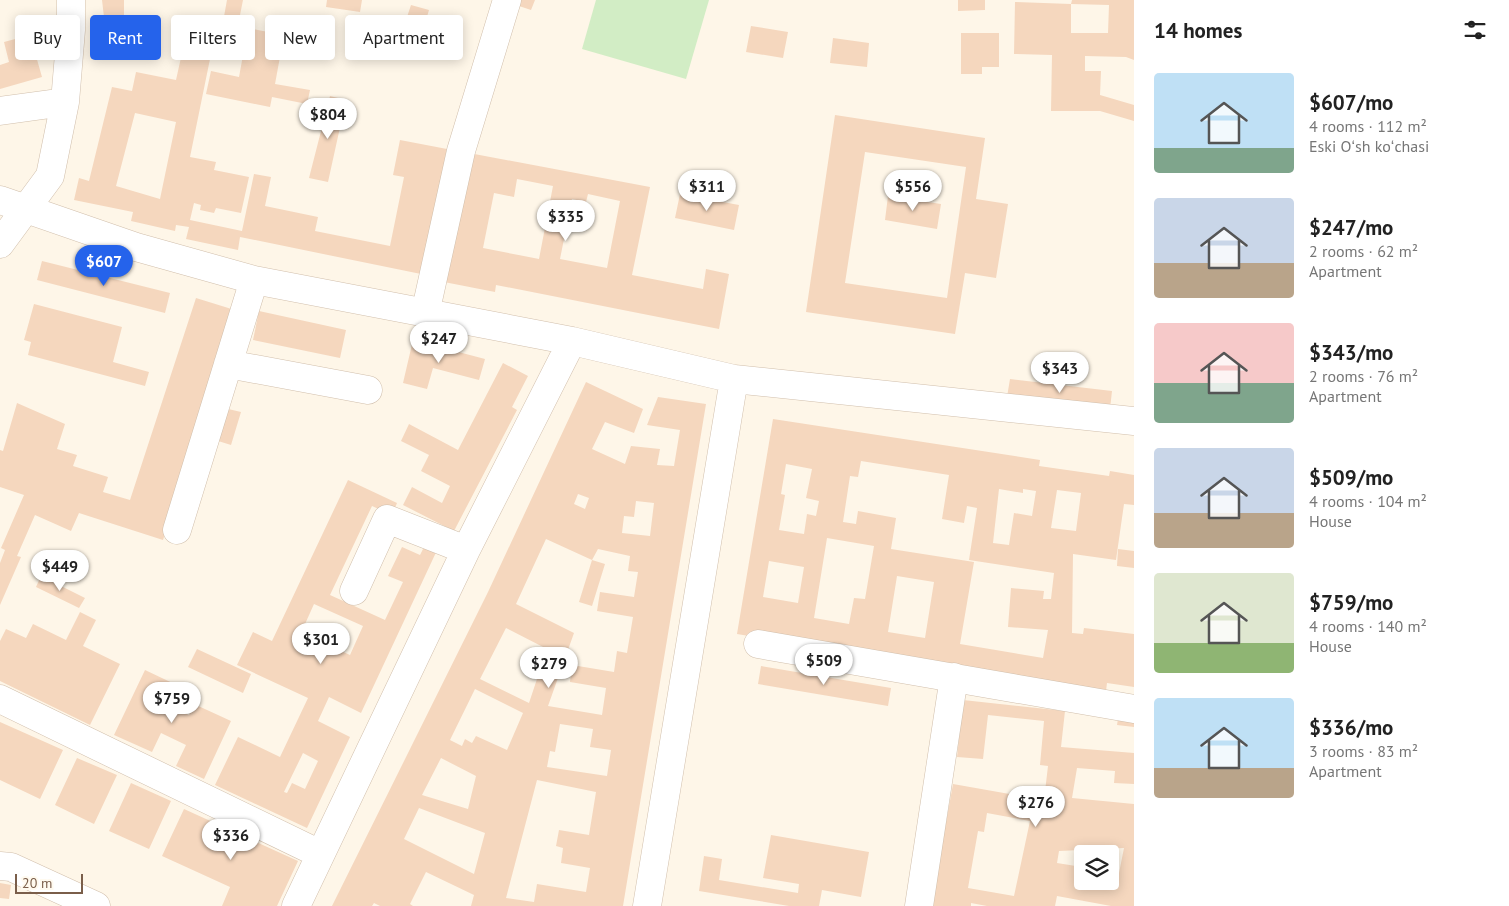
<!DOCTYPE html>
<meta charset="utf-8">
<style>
body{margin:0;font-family:"PT Sans",sans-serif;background:#f6f6f6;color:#222;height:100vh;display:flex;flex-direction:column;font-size:19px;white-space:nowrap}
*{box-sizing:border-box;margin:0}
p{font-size:16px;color:#767676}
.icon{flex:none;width:28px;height:28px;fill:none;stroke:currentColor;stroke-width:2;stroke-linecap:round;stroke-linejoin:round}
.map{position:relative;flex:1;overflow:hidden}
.sheet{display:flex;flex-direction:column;background:#fff;width:375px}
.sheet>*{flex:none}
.banner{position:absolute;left:15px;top:15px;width:475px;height:45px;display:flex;gap:10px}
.buttons{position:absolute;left:1074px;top:845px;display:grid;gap:10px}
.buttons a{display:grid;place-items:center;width:45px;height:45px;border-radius:5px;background:#fff;box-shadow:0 2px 12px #0003;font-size:25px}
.scale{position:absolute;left:15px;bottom:12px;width:68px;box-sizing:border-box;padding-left:5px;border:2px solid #7a5e4a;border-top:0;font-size:14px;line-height:18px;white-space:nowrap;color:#7a5e4a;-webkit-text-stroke:4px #fffaef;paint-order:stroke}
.price{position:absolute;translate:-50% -42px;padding:0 11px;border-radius:18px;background:#fff;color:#222;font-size:16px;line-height:32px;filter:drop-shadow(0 1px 2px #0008)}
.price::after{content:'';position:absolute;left:50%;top:30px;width:15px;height:11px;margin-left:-8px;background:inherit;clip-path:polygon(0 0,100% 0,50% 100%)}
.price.selected{background:#2563eb;color:#fff}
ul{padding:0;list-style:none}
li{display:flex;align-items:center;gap:15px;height:125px;padding:0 20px}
li span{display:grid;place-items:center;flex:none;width:140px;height:100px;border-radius:5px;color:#555}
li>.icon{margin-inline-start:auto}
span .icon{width:60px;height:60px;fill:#fffc;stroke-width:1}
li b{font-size:21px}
h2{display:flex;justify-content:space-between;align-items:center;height:60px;padding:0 20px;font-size:21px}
.chip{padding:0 18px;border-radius:5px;background:#fff;box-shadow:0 2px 12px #0003;font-size:18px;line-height:45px}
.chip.selected{background:#2563eb;color:#fff}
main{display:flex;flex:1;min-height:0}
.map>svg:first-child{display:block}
.green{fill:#d2edc5}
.building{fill:#f5d7be;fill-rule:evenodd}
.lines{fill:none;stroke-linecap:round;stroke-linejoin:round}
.minor-casing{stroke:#d1bfac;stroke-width:29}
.minor{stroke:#fff;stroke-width:28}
</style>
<main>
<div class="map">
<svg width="1134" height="906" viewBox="0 0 1134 906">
<rect width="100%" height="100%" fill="#fef6e8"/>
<path class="green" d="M596 0H709L686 79 582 49Z"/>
<path class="building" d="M102 0H124V20H120L122 41 107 43Z
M227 0H243L238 25 223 22Z
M327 0H362L360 12 326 7Z
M515 0H535L531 10 513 4Z
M958 0H985V10L958 11Z
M1072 0H1134V60L1126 57 1085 56V71H1101L1100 95 1134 105V121L1100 111H1051L1052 55 1014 54 1015 2 1071 4V33H1108L1109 5 1071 4Z
M411 5 429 10 420 40 409 37 413 22 406 20Z
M751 26 788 32 783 58 746 52Z
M248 28 284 35 275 84 310 90 307 104 272 97 270 107 206 94 211 71 239 77Z
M961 33H999V67H982V74H961Z
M30 35 42 77 0 89V65L9 62 4 42Z
M833 38 869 43 867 67 830 63Z
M182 53 210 59 190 157 216 162 214 170 249 177 241 213 216 208 214 213 200 210 201 205 194 203 190 220 242 231 254 174 271 177 265 206 318 217 315 231 390 246 404 177 393 175 400 140 447 149 421 274 240 237 238 250 186 239 189 227 176 225 175 231 131 221 133 212 74 200 79 178 89 181 112 87 132 91 136 72 176 80ZM135 113 176 122 160 199 116 186Z
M330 96 346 100 328 182 309 178Z
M835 115 985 138 976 199 1008 204 996 278 965 273 955 334 806 312ZM865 152 966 167 947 298 845 283Z
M469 153 650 187 632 275 703 289 706 269 729 274 719 329 496 285 495 292 444 282ZM517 179 553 186 539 259 483 248 494 193 514 197ZM588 194 620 201 607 268 560 259 572 199 586 202Z
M680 194 739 205 734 230 675 218Z
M888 196 941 204 937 229 885 220Z
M42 261 170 293 165 313 37 280Z
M196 298 238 311 163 540 79 513 71 531 35 515 17 556 21 557 0 605V563L5 550 1 548 24 495 0 487V450L3 451 17 403 65 424 57 449 77 455 73 466 108 477 103 492 130 500Z
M34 304 122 327 113 362 149 372 145 386 28 355 31 342 24 340Z
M259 311 346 330 340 358 253 340Z
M413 340 485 359 479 380 433 368 427 389 403 383Z
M503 363 528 376 512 407 517 410 454 531 403 505 412 487 442 503 450 486 421 471 429 455 401 441 409 424 458 450Z
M1010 379 1112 391 1110 409 1007 397Z
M586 382 643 409 634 433 605 422 592 449 625 464 631 446 660 449 657 465 674 466 680 430 647 425 658 397 706 404 623 906H471L474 895 426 872 410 904 413 906H380L374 903 372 906H332L488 592ZM578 494 589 498 585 509 574 504ZM636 501 654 503 650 536 622 533 624 516 634 517ZM546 539 592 560 579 602 592 606 605 564 592 560 598 549 630 556 628 571 638 572 634 597 600 592 597 611 633 617 627 653 617 651 614 672 572 665 570 682 606 688 602 715 548 706 574 633 516 604ZM506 628 547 649 529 703 480 679ZM475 689 523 713 507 750 476 736 472 743 465 739 462 746 450 740ZM560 724 593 729 590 747 611 750 607 776 547 767 550 751 555 752ZM441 758 476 776 468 809 422 795ZM537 780 596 792 589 835 559 830 556 846 563 848 561 863 590 868 586 892 537 884 534 902 506 898ZM419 808 485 833 474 874 404 839Z
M224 408 241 412 231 445 215 440Z
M773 419 1040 460 1039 466 1109 476 1110 471 1134 475V505L1124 504 1116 560 1073 554 1072 633 1083 634 1084 628 1134 634V687L1107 683 1105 699 1073 689 737 634ZM861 461 949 475 942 519 964 523 967 506 977 508 969 560 1054 573 1051 599H1043L1044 591 1011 588 1008 627 1048 630 1043 658 960 644 974 562 891 549 896 518 858 511 856 524 843 522 850 476 858 477ZM786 464 812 469 806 498 819 501 816 516 807 514 804 534 779 530 785 495 781 494ZM999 489 1023 493V489L1036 491 1032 516 1014 513 1009 545 993 543ZM1057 490 1081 493 1076 531 1051 528ZM827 538 874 546 865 599 854 598 849 624 814 618ZM769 561 804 567 798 603 763 597ZM897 576 934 582 925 638 888 632Z
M348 480 397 503 392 515 372 506 330 595 385 620 403 582 388 576 402 547 420 555 427 541 439 546 361 713 329 697 318 721 350 737 307 828 215 785 238 737 280 757 308 698 237 665 253 632 272 641ZM314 604 363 626 350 655 301 633ZM303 753 318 761 305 789 292 783 287 793 284 792Z
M1118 549 1134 551V568L1117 566Z
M41 576 85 598 79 608 36 587Z
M80 612 96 620 83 646 120 664 90 725 0 681V641L6 629 26 638 33 624 66 640Z
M197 649 251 674 243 693 188 667Z
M761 666 891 688 888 706 758 684Z
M145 670 183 688 173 707 189 715 194 704 231 721 204 779 176 766 186 745 161 733 152 752 114 735Z
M963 700 1065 711 1061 747 1134 753V784L1114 783 1115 771 1077 768 1072 798 1134 804V906H1111L1057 896 1055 906H987L971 903V906H931L953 784 1044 800 1048 766 1040 765 1044 721 988 715 983 759 957 757ZM987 813 1030 821 1014 896 968 888 978 831 984 832ZM1124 848 1116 888 1098 884V881H1082V867L1057 863 1059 851Z
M1119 712 1134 714V727L1117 725Z
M0 722 63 750 40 799 0 780Z
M77 758 117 775 94 824 55 805Z
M131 783 171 801 149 849 109 831Z
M184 809 298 861 277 906H222L230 887 162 856Z
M771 835 869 852 861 897 822 890 819 906H789L699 891 704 856 722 859 719 880 798 893 799 884 763 878Z
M0 883 11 885 9 899 0 898Z"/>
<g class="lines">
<g class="minor-casing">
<path id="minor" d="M0 111 65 102
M0 200 136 247 254 280 572 341 734 379 1134 421
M0 244 50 176 65 102 71 30V0
M425 314 461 151 507 0
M228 364 368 390
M177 530 254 280
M354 591 387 519 466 550
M758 644 1134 709
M0 699 320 854
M0 866 11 867 96 906
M296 906 466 550 572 341
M647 906 734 379
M919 906 954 677"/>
</g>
<use href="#minor" class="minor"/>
</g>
</svg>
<div class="buttons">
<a><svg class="icon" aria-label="layers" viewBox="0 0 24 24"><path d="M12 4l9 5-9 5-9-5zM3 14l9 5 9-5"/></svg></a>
</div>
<div class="scale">20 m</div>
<b class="price" style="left:328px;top:140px">$804</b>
<b class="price" style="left:707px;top:212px">$311</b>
<b class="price" style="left:913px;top:212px">$556</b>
<b class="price" style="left:566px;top:242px">$335</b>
<b class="price selected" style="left:104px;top:287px">$607</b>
<b class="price" style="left:439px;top:364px">$247</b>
<b class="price" style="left:1060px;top:394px">$343</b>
<b class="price" style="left:60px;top:592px">$449</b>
<b class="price" style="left:321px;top:665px">$301</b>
<b class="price" style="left:824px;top:686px">$509</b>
<b class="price" style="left:549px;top:689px">$279</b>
<b class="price" style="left:172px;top:724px">$759</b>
<b class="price" style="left:1036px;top:828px">$276</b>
<b class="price" style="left:231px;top:861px">$336</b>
<div class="banner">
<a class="chip">Buy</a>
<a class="chip selected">Rent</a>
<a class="chip">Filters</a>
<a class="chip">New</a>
<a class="chip">Apartment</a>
</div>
</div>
<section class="sheet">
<h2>14 homes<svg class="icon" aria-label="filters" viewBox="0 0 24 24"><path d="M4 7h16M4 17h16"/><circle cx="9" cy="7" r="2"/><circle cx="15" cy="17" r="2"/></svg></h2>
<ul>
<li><span style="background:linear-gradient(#bfe0f5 75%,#7fa58c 0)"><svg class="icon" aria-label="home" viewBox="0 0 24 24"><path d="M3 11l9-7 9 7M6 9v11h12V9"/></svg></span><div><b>$607/mo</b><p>4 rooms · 112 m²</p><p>Eski Oʻsh koʻchasi</p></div></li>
<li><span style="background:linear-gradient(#c9d6e8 65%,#b9a48a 0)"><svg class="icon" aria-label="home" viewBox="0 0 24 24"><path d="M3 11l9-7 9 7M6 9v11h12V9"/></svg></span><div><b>$247/mo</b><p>2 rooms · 62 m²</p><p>Apartment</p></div></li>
<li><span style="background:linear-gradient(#f6c9c9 60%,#7fa58c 0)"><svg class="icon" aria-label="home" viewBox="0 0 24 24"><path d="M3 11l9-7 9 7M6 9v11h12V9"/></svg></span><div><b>$343/mo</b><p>2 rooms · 76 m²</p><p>Apartment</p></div></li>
<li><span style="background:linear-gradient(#c9d6e8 65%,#b9a48a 0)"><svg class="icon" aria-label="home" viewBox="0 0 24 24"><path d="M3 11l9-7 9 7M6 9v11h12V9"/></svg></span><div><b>$509/mo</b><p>4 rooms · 104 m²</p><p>House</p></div></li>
<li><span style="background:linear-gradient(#dfe7d0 70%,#8fb573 0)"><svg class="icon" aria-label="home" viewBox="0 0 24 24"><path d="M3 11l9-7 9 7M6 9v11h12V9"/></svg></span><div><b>$759/mo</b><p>4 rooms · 140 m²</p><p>House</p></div></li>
<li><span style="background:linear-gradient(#bfe0f5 70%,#b9a48a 0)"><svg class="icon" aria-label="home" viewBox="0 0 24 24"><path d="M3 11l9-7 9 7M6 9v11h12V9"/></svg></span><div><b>$336/mo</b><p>3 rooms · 83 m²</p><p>Apartment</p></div></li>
</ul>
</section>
</main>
